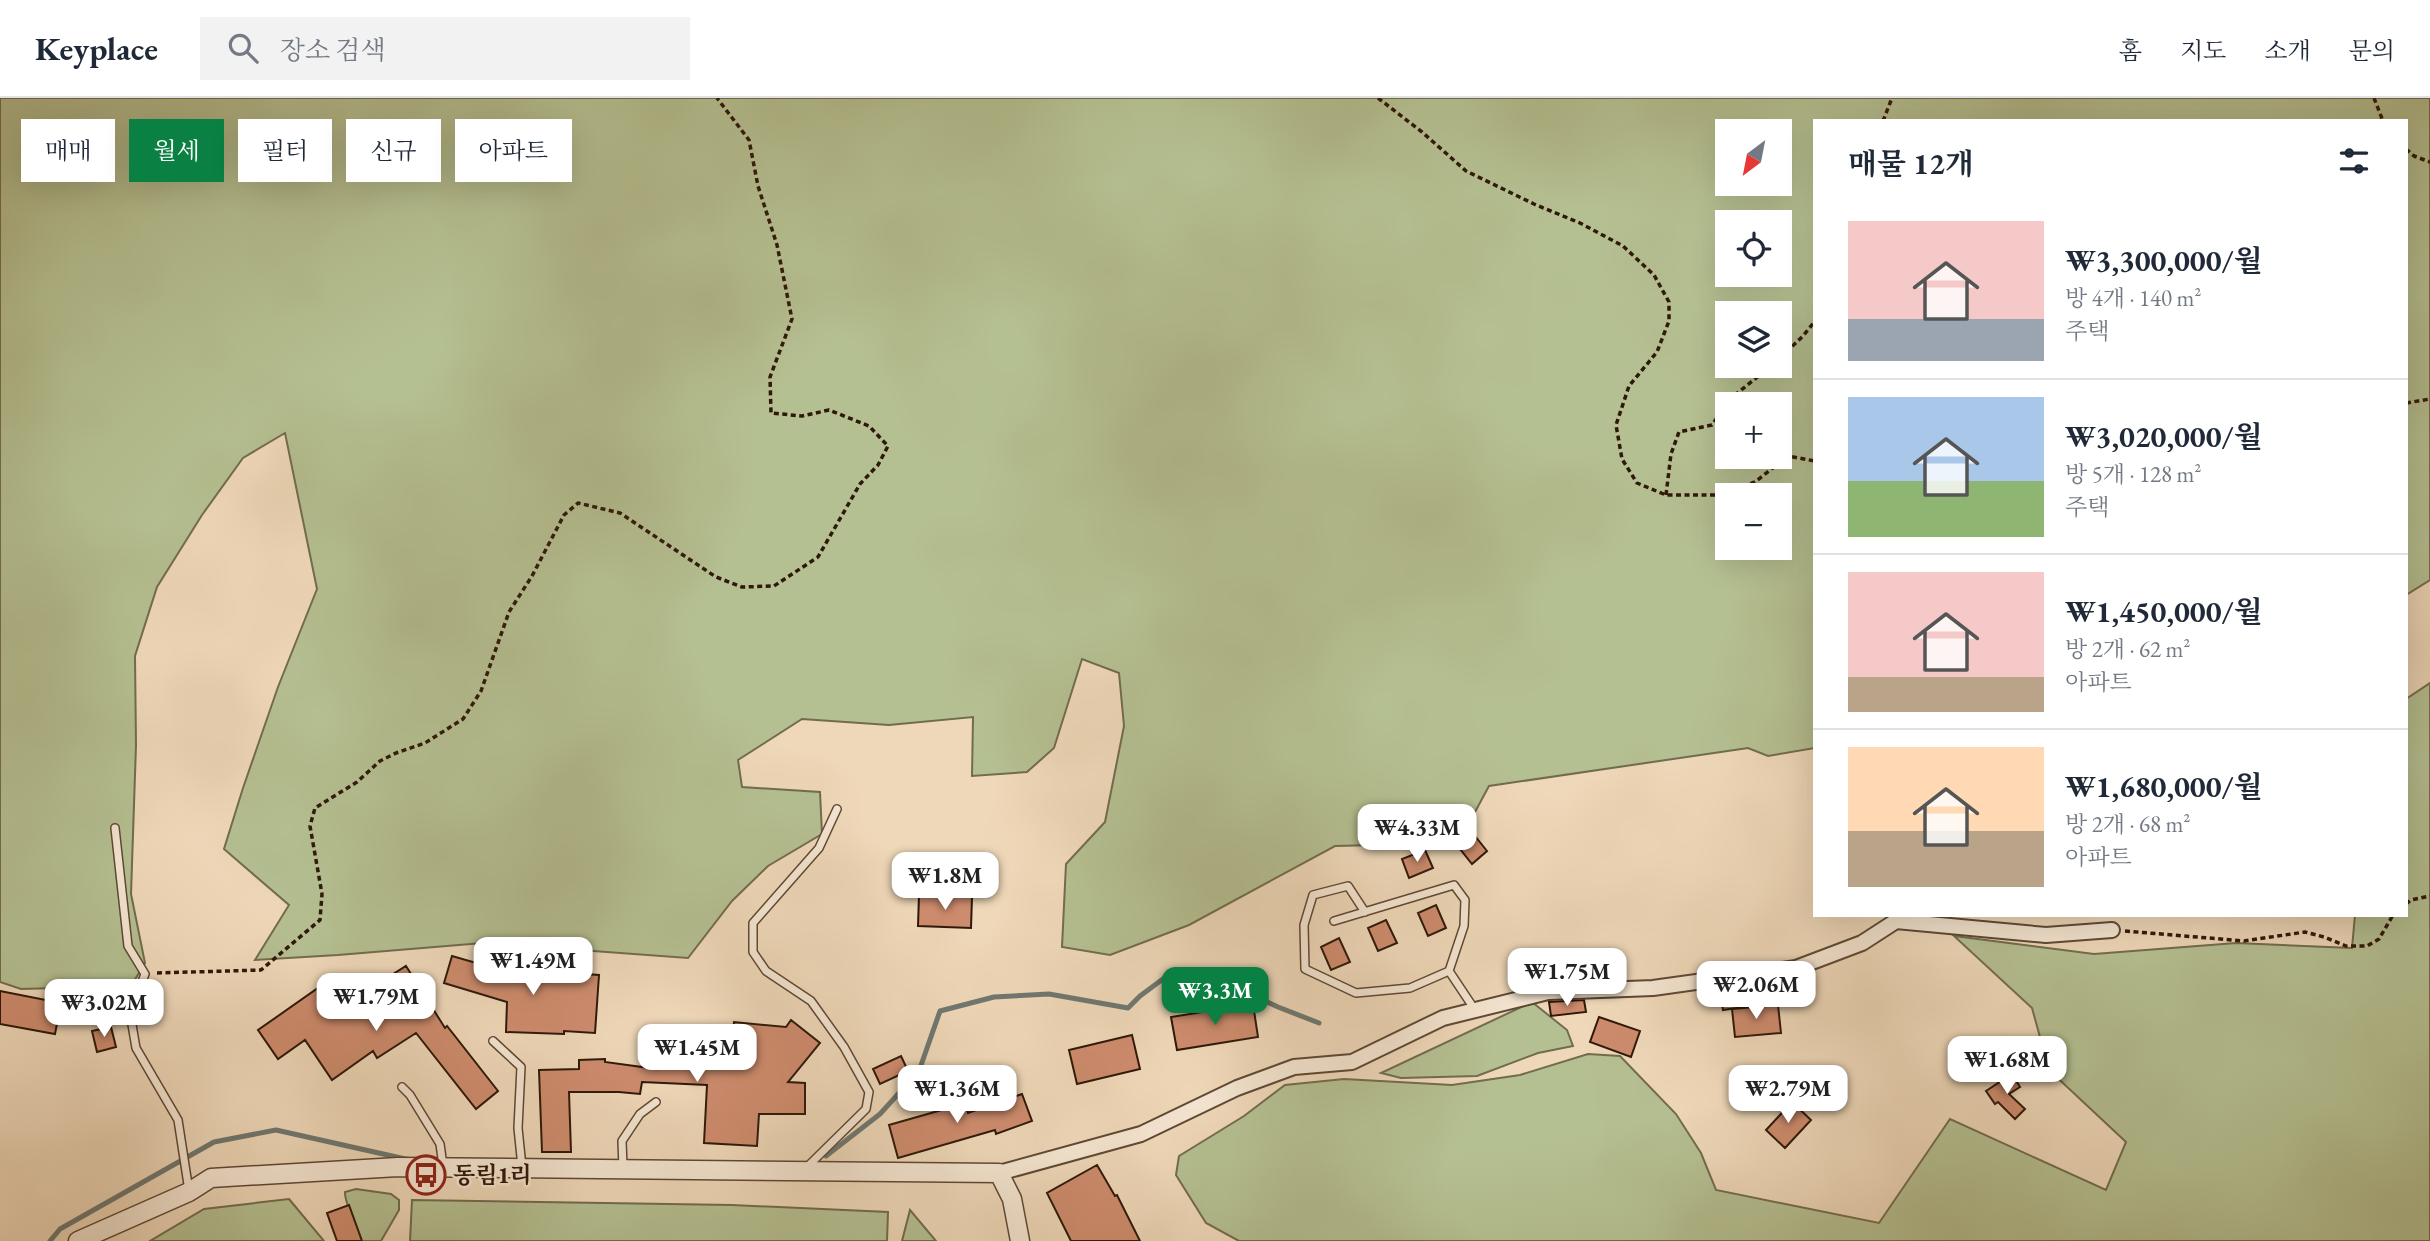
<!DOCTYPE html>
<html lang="ko">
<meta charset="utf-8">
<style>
body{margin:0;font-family:"EB Garamond","Noto Serif KR",serif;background:#f2f2f3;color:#1f2937;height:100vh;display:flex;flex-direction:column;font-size:26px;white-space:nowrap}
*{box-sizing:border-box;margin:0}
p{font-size:23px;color:#747a83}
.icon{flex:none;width:38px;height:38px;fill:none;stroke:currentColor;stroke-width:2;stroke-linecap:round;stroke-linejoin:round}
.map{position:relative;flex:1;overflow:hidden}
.drawer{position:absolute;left:1813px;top:21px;width:595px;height:798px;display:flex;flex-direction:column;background:#fff;border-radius:0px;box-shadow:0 7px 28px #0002}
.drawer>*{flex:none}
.guide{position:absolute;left:21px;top:21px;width:665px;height:63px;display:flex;gap:14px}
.needle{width:46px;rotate:212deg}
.tools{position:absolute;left:1715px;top:21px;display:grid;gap:14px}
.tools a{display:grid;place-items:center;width:77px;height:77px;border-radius:0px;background:#fff;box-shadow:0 7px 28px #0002;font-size:35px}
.price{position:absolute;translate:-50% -60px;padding:0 16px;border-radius:14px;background:#fff;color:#222;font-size:23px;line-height:46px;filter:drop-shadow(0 2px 4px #0008)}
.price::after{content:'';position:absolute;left:50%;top:42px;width:21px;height:16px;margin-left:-10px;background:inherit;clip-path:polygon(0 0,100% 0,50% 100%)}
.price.active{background:#0b8043;color:#fff}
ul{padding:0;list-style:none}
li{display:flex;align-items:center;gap:21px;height:175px;padding:0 35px}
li+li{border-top:2px solid #e0e1e3}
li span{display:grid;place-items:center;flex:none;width:196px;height:140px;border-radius:0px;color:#555}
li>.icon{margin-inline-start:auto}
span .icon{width:84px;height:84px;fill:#fffc;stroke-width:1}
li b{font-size:30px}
h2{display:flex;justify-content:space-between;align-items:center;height:84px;padding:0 35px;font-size:30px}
.pill{padding:0 24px;border-radius:0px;background:#fff;box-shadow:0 7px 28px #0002;font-size:24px;line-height:63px}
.pill.active{background:#0b8043;color:#fff}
header{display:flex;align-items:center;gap:42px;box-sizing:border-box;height:98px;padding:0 35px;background:#fff;border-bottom:2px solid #e0e1e3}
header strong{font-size:33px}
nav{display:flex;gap:38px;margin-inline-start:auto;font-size:24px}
.search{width:490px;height:63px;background:#f2f2f3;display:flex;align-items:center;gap:18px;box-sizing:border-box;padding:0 24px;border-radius:0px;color:#747a83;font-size:26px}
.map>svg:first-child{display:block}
.green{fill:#b5c092;stroke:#726c4e;stroke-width:2;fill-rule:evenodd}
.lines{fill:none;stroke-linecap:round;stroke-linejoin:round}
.stream{stroke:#6f7871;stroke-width:5}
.building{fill:#ce8c6e;stroke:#2e1809;stroke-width:2}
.service-casing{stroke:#5e4835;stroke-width:10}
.minor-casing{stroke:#5e4835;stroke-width:18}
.tertiary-casing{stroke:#5e4835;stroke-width:21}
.path{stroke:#2e1809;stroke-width:3.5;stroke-dasharray:5 3.5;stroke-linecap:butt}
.service{stroke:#f5e6d2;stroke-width:7}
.minor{stroke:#f5e6d2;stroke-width:14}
.tertiary{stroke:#f5e6d2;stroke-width:18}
.labels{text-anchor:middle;stroke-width:5;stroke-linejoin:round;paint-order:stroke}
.poi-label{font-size:23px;font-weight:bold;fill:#2e1809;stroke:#f5e6d2;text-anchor:start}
</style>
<header>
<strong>Keyplace</strong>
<div class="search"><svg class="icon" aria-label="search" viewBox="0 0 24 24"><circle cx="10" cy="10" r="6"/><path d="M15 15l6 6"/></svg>장소 검색</div>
<nav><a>홈</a><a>지도</a><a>소개</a><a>문의</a></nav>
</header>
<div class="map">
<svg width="2430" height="1143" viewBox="0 0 2430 1143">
<rect width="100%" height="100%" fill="#efd8b9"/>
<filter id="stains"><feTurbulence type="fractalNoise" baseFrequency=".00286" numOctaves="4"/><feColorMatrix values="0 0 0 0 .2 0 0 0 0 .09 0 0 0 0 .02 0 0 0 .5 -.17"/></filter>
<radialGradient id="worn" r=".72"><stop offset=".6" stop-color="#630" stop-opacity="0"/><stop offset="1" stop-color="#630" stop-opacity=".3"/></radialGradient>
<path class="green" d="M0 0H2430V482L2406 497V23H1815V650L1768 658 1748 650 1489 688 1467 729 1417 746 1335 748 1189 827 1110 857 1062 849 1066 766 1105 724 1124 628 1119 575 1082 561 1054 650 1027 674 972 678 973 619 889 627 802 621 738 662 742 689 820 694 822 736 768 768 732 803 688 860 483 845 338 857 255 862 289 807 224 751 243 690 278 589 317 491 285 335 243 360 202 417 157 489 135 558 136 647 131 796 145 865 131 888 21 891 0 884ZM1727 33H1780V86H1727ZM1727 124H1780V177H1727ZM1727 215H1780V268H1727ZM1727 306H1780V359H1727ZM1727 397H1780V450H1727Z
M2430 585V1143H1239L1206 1125 1176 1077 1179 1058 1244 1018 1285 987 1344 981 1452 987 1520 977 1588 956 1620 958 1676 1016 1701 1055 1716 1092 1879 1125 1950 1021 2106 1092 2126 1044 2049 972 2032 910 1954 838 2094 856 2236 845 2352 850 2355 817H2406V601Z
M1532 904 1567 932 1573 948 1538 955 1477 978 1401 980 1381 975Z
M356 1091 391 1096 399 1102V1112L381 1143H361C359 1129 344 1106 345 1094Z
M289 1101 324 1143H150L204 1111Z
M412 1102 732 1107 888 1114 887 1143H410Z
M910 1112 936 1143H902Z"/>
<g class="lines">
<path class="stream" d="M826 1058 880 1016 919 973 940 913 994 899 1049 896 1128 910 1140 898 1171 875 1200 872 1278 909 1319 925
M50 1143 60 1131 214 1044 276 1032 410 1062"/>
</g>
<path class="building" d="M1471 733 1487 753 1472 766 1456 746Z
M1425 752 1433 770 1409 780 1402 761Z
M919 797 972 799 971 830 918 828Z
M1436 807 1446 830 1428 838 1418 815Z
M1386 822 1397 845 1378 853 1368 830Z
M1339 840 1350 864 1331 872 1321 849Z
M452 858 518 877 570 878V875L599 877 595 935 564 933V936L506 934 507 904 444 885Z
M406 868 445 930 447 928 498 993 476 1011 416 935 377 960 373 953 332 982 305 942 278 961 258 932 318 890 337 917 384 887 382 883Z
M1739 888 1743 909 1723 912 1719 890Z
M0 893 61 905 55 936 0 926Z
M1584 902 1586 914 1551 918 1549 904Z
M1253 906 1258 939 1177 952 1171 919Z
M1778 907 1781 935 1735 939 1732 911Z
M1599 919 1640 933 1631 959 1590 944Z
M791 922 820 945 788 984 805 985V1016H759L757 1048 704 1045 707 987 642 984 640 996 619 994H569L571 1054H542L539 972 579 971V962L605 961V964L657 971 658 961H681V955L731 957 734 924 786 929Z
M111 929 116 949 97 954 92 933Z
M1132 937 1140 971 1077 986 1069 952Z
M901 958 908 973 880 986 873 971Z
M2012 976 2020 989 2009 996 2025 1011 2015 1021 1998 1004 1995 1006 1986 993Z
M1022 996 1032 1023 996 1036 995 1032 898 1060 889 1027 966 1005 968 1015Z
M1792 1004 1811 1022 1785 1050 1766 1032Z
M1097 1067 1115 1098 1117 1097 1140 1143H1071L1047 1095Z
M349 1107 362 1143H337L327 1115Z"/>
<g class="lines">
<g class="service-casing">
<path id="service" d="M115 730 128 848 145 876 130 915 136 950 178 1022 189 1093
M1365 814 1348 788 1313 797 1304 827 1305 871 1356 895 1410 890 1449 873
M1334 823 1454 787 1465 802 1464 828 1449 873 1475 912
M69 914 130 915
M493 943 521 969 518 1030 522 1069
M402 989 410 997 440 1046 443 1068
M623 1070 622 1043 640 1016 656 1004
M806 1070 866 1011 869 994 844 949 811 903 766 873 753 854V825L819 750 837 711"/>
</g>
<g class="minor-casing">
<path id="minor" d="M999 1075 1141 1036 1237 990 1294 969 1352 964 1443 920 1548 894 1653 890 1796 870 1862 845 1896 823 2046 837 2112 832"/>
</g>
<g class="tertiary-casing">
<path id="tertiary" d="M78 1143 189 1094 211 1080 398 1069 999 1075 1012 1101 1020 1143"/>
</g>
<path class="path" d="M1378 0 1422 34 1466 73 1534 106 1580 125 1623 148 1654 177 1669 204V223L1657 254 1629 288 1616 327 1622 361 1637 385 1666 397H1721L1755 384 1788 358 1815 363
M2374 0 2383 23
M1883 23 1892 0
M2406 51 2414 58 2430 64
M1780 260 1803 238 1815 223
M2406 305 2430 301
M1666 397 1671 356 1679 334 1712 327 1730 301 1771 268
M2406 806 2411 802 2430 798
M2125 833 2244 843 2305 834 2324 839 2346 848H2367L2379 841 2393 817
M157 875 261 872 320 822 322 796 310 728 315 710 357 684 380 663 396 655 425 645 463 621 481 593 509 514 532 478 564 417 578 405 620 415 716 479 742 489 774 488 818 459 860 386 878 367 888 348 869 328 829 312 802 318 771 315 770 279 792 221 777 147 758 88 749 42 717 0"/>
<use href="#service" class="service"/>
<use href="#minor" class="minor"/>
<use href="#tertiary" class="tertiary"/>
</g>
<defs>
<g id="bus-ring" transform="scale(2.0125)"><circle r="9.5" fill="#f5e6d2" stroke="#8f2418" stroke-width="1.5"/><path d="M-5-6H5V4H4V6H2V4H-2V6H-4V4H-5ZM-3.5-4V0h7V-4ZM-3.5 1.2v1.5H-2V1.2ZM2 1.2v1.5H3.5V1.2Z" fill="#8f2418"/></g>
</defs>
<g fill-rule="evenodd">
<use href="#bus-ring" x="426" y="1077"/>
</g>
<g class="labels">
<g class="poi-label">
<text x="453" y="1085">동림1리</text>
</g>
</g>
<rect width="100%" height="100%" filter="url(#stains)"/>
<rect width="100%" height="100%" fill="url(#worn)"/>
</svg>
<div class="tools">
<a><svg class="needle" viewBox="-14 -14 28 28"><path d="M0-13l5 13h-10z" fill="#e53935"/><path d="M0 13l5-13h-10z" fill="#747a83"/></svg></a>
<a><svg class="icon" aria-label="locate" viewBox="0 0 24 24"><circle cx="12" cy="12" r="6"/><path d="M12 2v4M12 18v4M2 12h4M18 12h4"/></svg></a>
<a><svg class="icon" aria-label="layers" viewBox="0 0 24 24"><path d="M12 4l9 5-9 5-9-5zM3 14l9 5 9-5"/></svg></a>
<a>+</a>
<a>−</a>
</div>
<b class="price" style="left:1417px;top:766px">₩4.33M</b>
<b class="price" style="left:945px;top:814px">₩1.8M</b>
<b class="price" style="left:533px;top:899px">₩1.49M</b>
<b class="price" style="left:1567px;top:910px">₩1.75M</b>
<b class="price" style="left:1756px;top:923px">₩2.06M</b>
<b class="price active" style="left:1215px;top:929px">₩3.3M</b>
<b class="price" style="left:376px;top:935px">₩1.79M</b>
<b class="price" style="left:104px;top:941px">₩3.02M</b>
<b class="price" style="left:697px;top:986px">₩1.45M</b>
<b class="price" style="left:2007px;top:998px">₩1.68M</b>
<b class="price" style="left:957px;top:1027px">₩1.36M</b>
<b class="price" style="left:1788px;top:1027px">₩2.79M</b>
<div class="guide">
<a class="pill">매매</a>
<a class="pill active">월세</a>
<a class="pill">필터</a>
<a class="pill">신규</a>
<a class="pill">아파트</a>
</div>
<section class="drawer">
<h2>매물 12개<svg class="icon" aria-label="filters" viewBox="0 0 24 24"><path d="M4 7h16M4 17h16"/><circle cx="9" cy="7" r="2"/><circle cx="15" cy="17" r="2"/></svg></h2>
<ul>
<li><span style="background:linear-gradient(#f6c9c9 70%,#9aa5b1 0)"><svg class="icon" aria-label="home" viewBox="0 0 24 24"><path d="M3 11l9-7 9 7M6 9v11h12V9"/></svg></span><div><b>₩3,300,000/월</b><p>방 4개 · 140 m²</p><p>주택</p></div></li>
<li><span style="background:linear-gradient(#a9c7e8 60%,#8fb573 0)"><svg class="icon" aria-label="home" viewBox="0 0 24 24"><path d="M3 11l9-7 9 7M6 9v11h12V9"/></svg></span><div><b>₩3,020,000/월</b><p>방 5개 · 128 m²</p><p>주택</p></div></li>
<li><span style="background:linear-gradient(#f6c9c9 75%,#b9a48a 0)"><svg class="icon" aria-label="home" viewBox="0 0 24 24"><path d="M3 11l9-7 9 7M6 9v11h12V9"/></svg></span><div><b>₩1,450,000/월</b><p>방 2개 · 62 m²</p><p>아파트</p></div></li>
<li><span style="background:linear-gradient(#ffd9b3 60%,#b9a48a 0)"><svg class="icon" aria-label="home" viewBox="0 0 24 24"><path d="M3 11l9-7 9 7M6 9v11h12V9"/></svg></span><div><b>₩1,680,000/월</b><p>방 2개 · 68 m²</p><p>아파트</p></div></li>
</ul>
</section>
</div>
